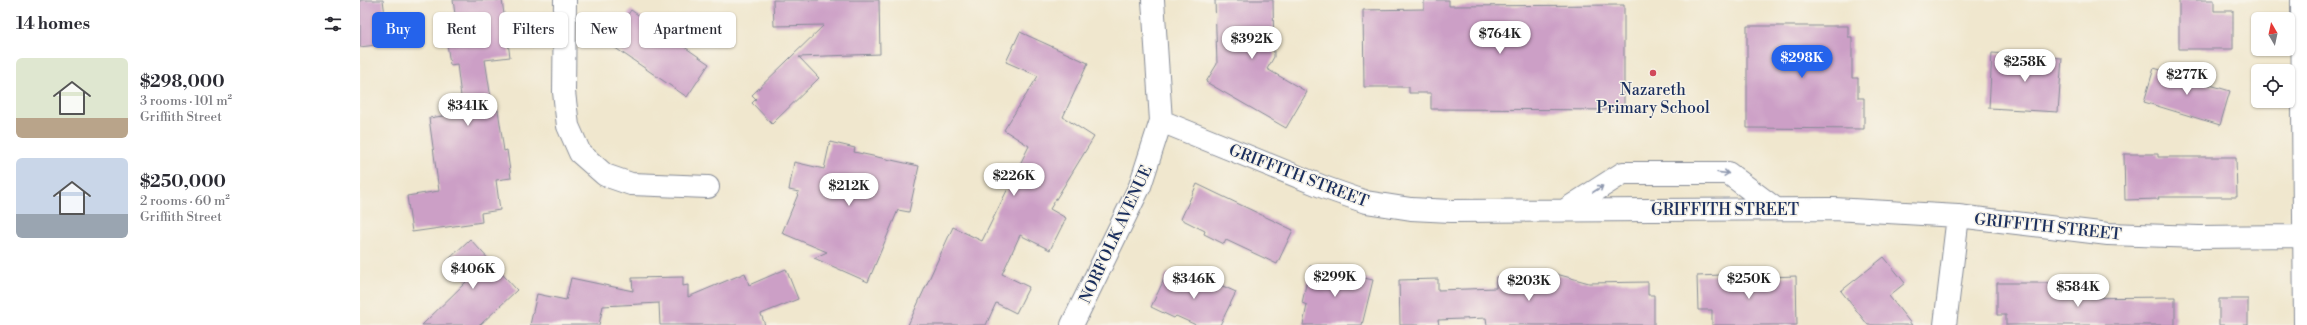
<!DOCTYPE html>
<meta charset="utf-8">
<style>
body{margin:0;font-family:"Libre Bodoni",serif;background:#f7f7f7;color:#2b2b33;height:100vh;display:flex;flex-direction:column;font-size:15px;white-space:nowrap}
*{box-sizing:border-box;margin:0}
p{font-size:13px;color:#7c7c81}
.icon{flex:none;width:22px;height:22px;fill:none;stroke:currentColor;stroke-width:2;stroke-linecap:round;stroke-linejoin:round}
.map{position:relative;flex:1;overflow:hidden}
.drawer{display:flex;flex-direction:column;background:#fff;width:360px}
.drawer>*{flex:none}
.hud{position:absolute;left:12px;top:12px;width:380px;height:36px;display:flex;gap:8px}
.needle{width:26px;rotate:351deg}
.buttons{position:absolute;left:1891px;top:12px;display:grid;gap:8px}
.buttons a{display:grid;place-items:center;width:44px;height:44px;border-radius:6px;background:#fff;box-shadow:0 1px 3px #0004;font-size:20px}
.price{position:absolute;translate:-50% -34px;padding:0 9px;border-radius:14px;background:#fff;color:#222;font-size:13px;line-height:26px;filter:drop-shadow(0 1px 2px #0008)}
.price::after{content:'';position:absolute;left:50%;top:24px;width:12px;height:9px;margin-left:-6px;background:inherit;clip-path:polygon(0 0,100% 0,50% 100%)}
.price.selected{background:#2563eb;color:#fff}
ul{padding:0;list-style:none}
li{display:flex;align-items:center;gap:12px;height:100px;padding:0 16px}
li span{display:grid;place-items:center;flex:none;width:112px;height:80px;border-radius:6px;color:#555}
li>.icon{margin-inline-start:auto}
span .icon{width:48px;height:48px;fill:#fffc;stroke-width:1}
li b{font-size:17px}
h2{display:flex;justify-content:space-between;align-items:center;height:48px;padding:0 16px;font-size:17px}
.chip{padding:0 14px;border-radius:6px;background:#fff;box-shadow:0 1px 3px #0004;font-size:14px;line-height:36px}
.chip.selected{background:#2563eb;color:#fff}
main{display:flex;flex:1;min-height:0}
.map>svg:first-child{display:block}
.building{fill:#cc9fc6}
.lines{fill:none;stroke-linecap:round;stroke-linejoin:round}
.minor-casing{stroke:#868b96;stroke-width:24}
.minor{stroke:#fff;stroke-width:22}
.oneway{stroke:#8d97ae}
.poi-dot{fill:#d1495b;stroke:#f7f3e8;stroke-width:1.5}
.labels{text-anchor:middle;stroke-width:3;stroke-linejoin:round;paint-order:stroke}
.poi-label{font-size:16px;fill:#1b2f5e;stroke:#f7f3e8}
.street-label{font-size:16px;fill:#1b2f5e;stroke:#f7f3e8}
</style>
<main>
<section class="drawer">
<h2>14 homes<svg class="icon" aria-label="filters" viewBox="0 0 24 24"><path d="M4 7h16M4 17h16"/><circle cx="9" cy="7" r="2"/><circle cx="15" cy="17" r="2"/></svg></h2>
<ul>
<li><span style="background:linear-gradient(#dfe7d0 75%,#b9a48a 0)"><svg class="icon" aria-label="home" viewBox="0 0 24 24"><path d="M3 11l9-7 9 7M6 9v11h12V9"/></svg></span><div><b>$298,000</b><p>3 rooms · 101 m²</p><p>Griffith Street</p></div></li>
<li><span style="background:linear-gradient(#c9d6e8 70%,#9aa5b1 0)"><svg class="icon" aria-label="home" viewBox="0 0 24 24"><path d="M3 11l9-7 9 7M6 9v11h12V9"/></svg></span><div><b>$250,000</b><p>2 rooms · 60 m²</p><p>Griffith Street</p></div></li>
</ul>
</section>
<div class="map">
<svg width="1947" height="325" viewBox="0 0 1947 325">
<rect width="100%" height="100%" fill="#f7f3e8"/>
<filter id="ink" filterUnits="userSpaceOnUse"><feTurbulence type="fractalNoise" baseFrequency=".025" numOctaves="2"/><feDisplacementMap in="SourceGraphic" scale="8" xChannelSelector="R" yChannelSelector="G"/><feConvolveMatrix kernelMatrix="1 2 1 2 8 2 1 2 1" color-interpolation-filters="sRGB"/></filter>
<filter id="wash" filterUnits="userSpaceOnUse"><feTurbulence type="fractalNoise" baseFrequency=".012" numOctaves="4" result="noise"/><feDisplacementMap in="SourceGraphic" scale="16" xChannelSelector="R" yChannelSelector="G"/><feGaussianBlur stdDeviation="0.9" result="paint"/><feColorMatrix in="noise" values="0 0 0 0 0 0 0 0 0 0 0 0 0 0 0 0 0 1.4 0 .05"/><feComposite in="paint" operator="in"/></filter>
<g filter="url(#wash)">
<rect width="100%" height="100%" fill="#f0e7ce"/>
<g id="blocks">
<path class="building" d="M0 0H23L26 22 20 23 24 44 0 47Z
M93 0H142L150 57 125 60 133 111 138 110 144 151 147 150 151 178 136 180 140 210 121 213 122 222 52 232 47 196 79 191 69 118 103 113 97 64 90 65 87 43 99 42Z
M413 0H519L520 54 439 57 459 78 412 124 392 103 396 99 392 95 464 25 414 26Z
M855 0H913L914 57 907 69 947 92 926 128 846 82 857 64Z
M1064 0H1089V6L1264 5V110L1071 109V93H1049V87H1004L1003 10 1064 9Z
M1819 0H1854V11H1873V49H1819Z
M271 10 349 64 327 97 248 43Z
M1387 26H1488V37H1492V78H1498V98H1504V129L1387 128Z
M660 32 728 63 703 117 734 137 690 209 706 218 690 250 660 235 642 274 669 287 656 313 636 303 626 325H548L593 227 622 241 669 146 644 130 678 76 646 62Z
M1632 53 1702 58 1698 112 1629 108Z
M1794 68 1870 91 1860 125 1784 102Z
M470 142 495 148 494 152 559 166 549 212 538 210 508 282 454 258 467 252 422 233 439 192 429 190 434 162 464 169Z
M1764 154H1798V157H1876L1877 197H1798L1799 199 1765 200Z
M837 184 933 230 917 264 866 240 864 244 844 234 845 231 821 219Z
M110 239 157 290 120 325H62L107 281 87 261Z
M1524 257 1545 283 1529 296 1552 325H1508L1481 291Z
M950 266 1013 280 1002 325H943L947 305 942 303Z
M426 269 438 299 401 314 405 325H300L299 303 243 306 239 325H170L177 294 206 300 211 278 273 291 272 278 323 277V286L328 285V297L385 273 389 285Z
M1182 270 1229 283 1288 282V295H1294V325H1127L1126 318 1078 320 1079 325H1040L1039 280 1078 279V290L1136 288V277L1180 276Z
M807 273 831 284 836 274 876 292 860 325H836L816 316 814 318 791 307Z
M1385 274V278L1436 276 1437 325H1352V310H1338L1337 276Z
M1637 283H1705V298L1815 297V325H1646V315H1637Z
M1859 299H1888V325H1859Z"/>
</g>
</g>
<g filter="url(#ink)">
<use href="#blocks" fill-opacity="0" stroke="#868b96" stroke-width="1"/>
<g class="lines">
<g class="minor-casing">
<path id="minor" d="M205 0 204 92 208 126 220 153 245 175 271 184 348 187
M1942 0 1945 325
M801 121 966 188 1006 202 1051 209 1091 211 1474 209 1598 216 1748 234 1839 237 1944 236
M1205 210 1263 173H1368L1416 209
M712 325 780 186 801 121 793 0
M1585 325 1598 216"/>
</g>
<use href="#minor" class="minor"/>
</g>
<defs><path id="oneway-shaft" d="M-6 0H5M1.5-3L5.5 0L1.5 3" fill="none" stroke-width="1.6" stroke-linecap="round" stroke-linejoin="round"/></defs>
<g class="oneway">
<use href="#oneway-shaft" transform="translate(1363 173) rotate(6)"/>
<use href="#oneway-shaft" transform="translate(1238 189) rotate(-33)"/>
</g>
</g>
<circle class="poi-dot" cx="1293" cy="73" r="4"/>
<g class="labels">
<g class="poi-label">
<text x="1293" y="95">Nazareth<tspan x="1293" dy="18">Primary School</tspan></text>
</g>
<g class="street-label">
<text transform="translate(939 175) rotate(21)" y="6">GRIFFITH STREET</text>
<text x="1365" y="215">GRIFFITH STREET</text>
<text transform="translate(1688 226) rotate(6)" y="6">GRIFFITH STREET</text>
<text transform="translate(755 234) rotate(-65)" y="6">NORFOLK AVENUE</text>
</g>
</g>
</svg>
<div class="buttons">
<a><svg class="needle" viewBox="-14 -14 28 28"><path d="M0-13l5 13h-10z" fill="#e53935"/><path d="M0 13l5-13h-10z" fill="#7c7c81"/></svg></a>
<a><svg class="icon" aria-label="locate" viewBox="0 0 24 24"><circle cx="12" cy="12" r="6"/><path d="M12 2v4M12 18v4M2 12h4M18 12h4"/></svg></a>
</div>
<b class="price" style="left:1140px;top:55px">$764K</b>
<b class="price" style="left:892px;top:60px">$392K</b>
<b class="price selected" style="left:1442px;top:79px">$298K</b>
<b class="price" style="left:1665px;top:83px">$258K</b>
<b class="price" style="left:1827px;top:96px">$277K</b>
<b class="price" style="left:108px;top:127px">$341K</b>
<b class="price" style="left:654px;top:197px">$226K</b>
<b class="price" style="left:489px;top:207px">$212K</b>
<b class="price" style="left:113px;top:290px">$406K</b>
<b class="price" style="left:975px;top:298px">$299K</b>
<b class="price" style="left:834px;top:300px">$346K</b>
<b class="price" style="left:1389px;top:300px">$250K</b>
<b class="price" style="left:1169px;top:302px">$203K</b>
<b class="price" style="left:1718px;top:308px">$584K</b>
<div class="hud">
<a class="chip selected">Buy</a>
<a class="chip">Rent</a>
<a class="chip">Filters</a>
<a class="chip">New</a>
<a class="chip">Apartment</a>
</div>
</div>
</main>
